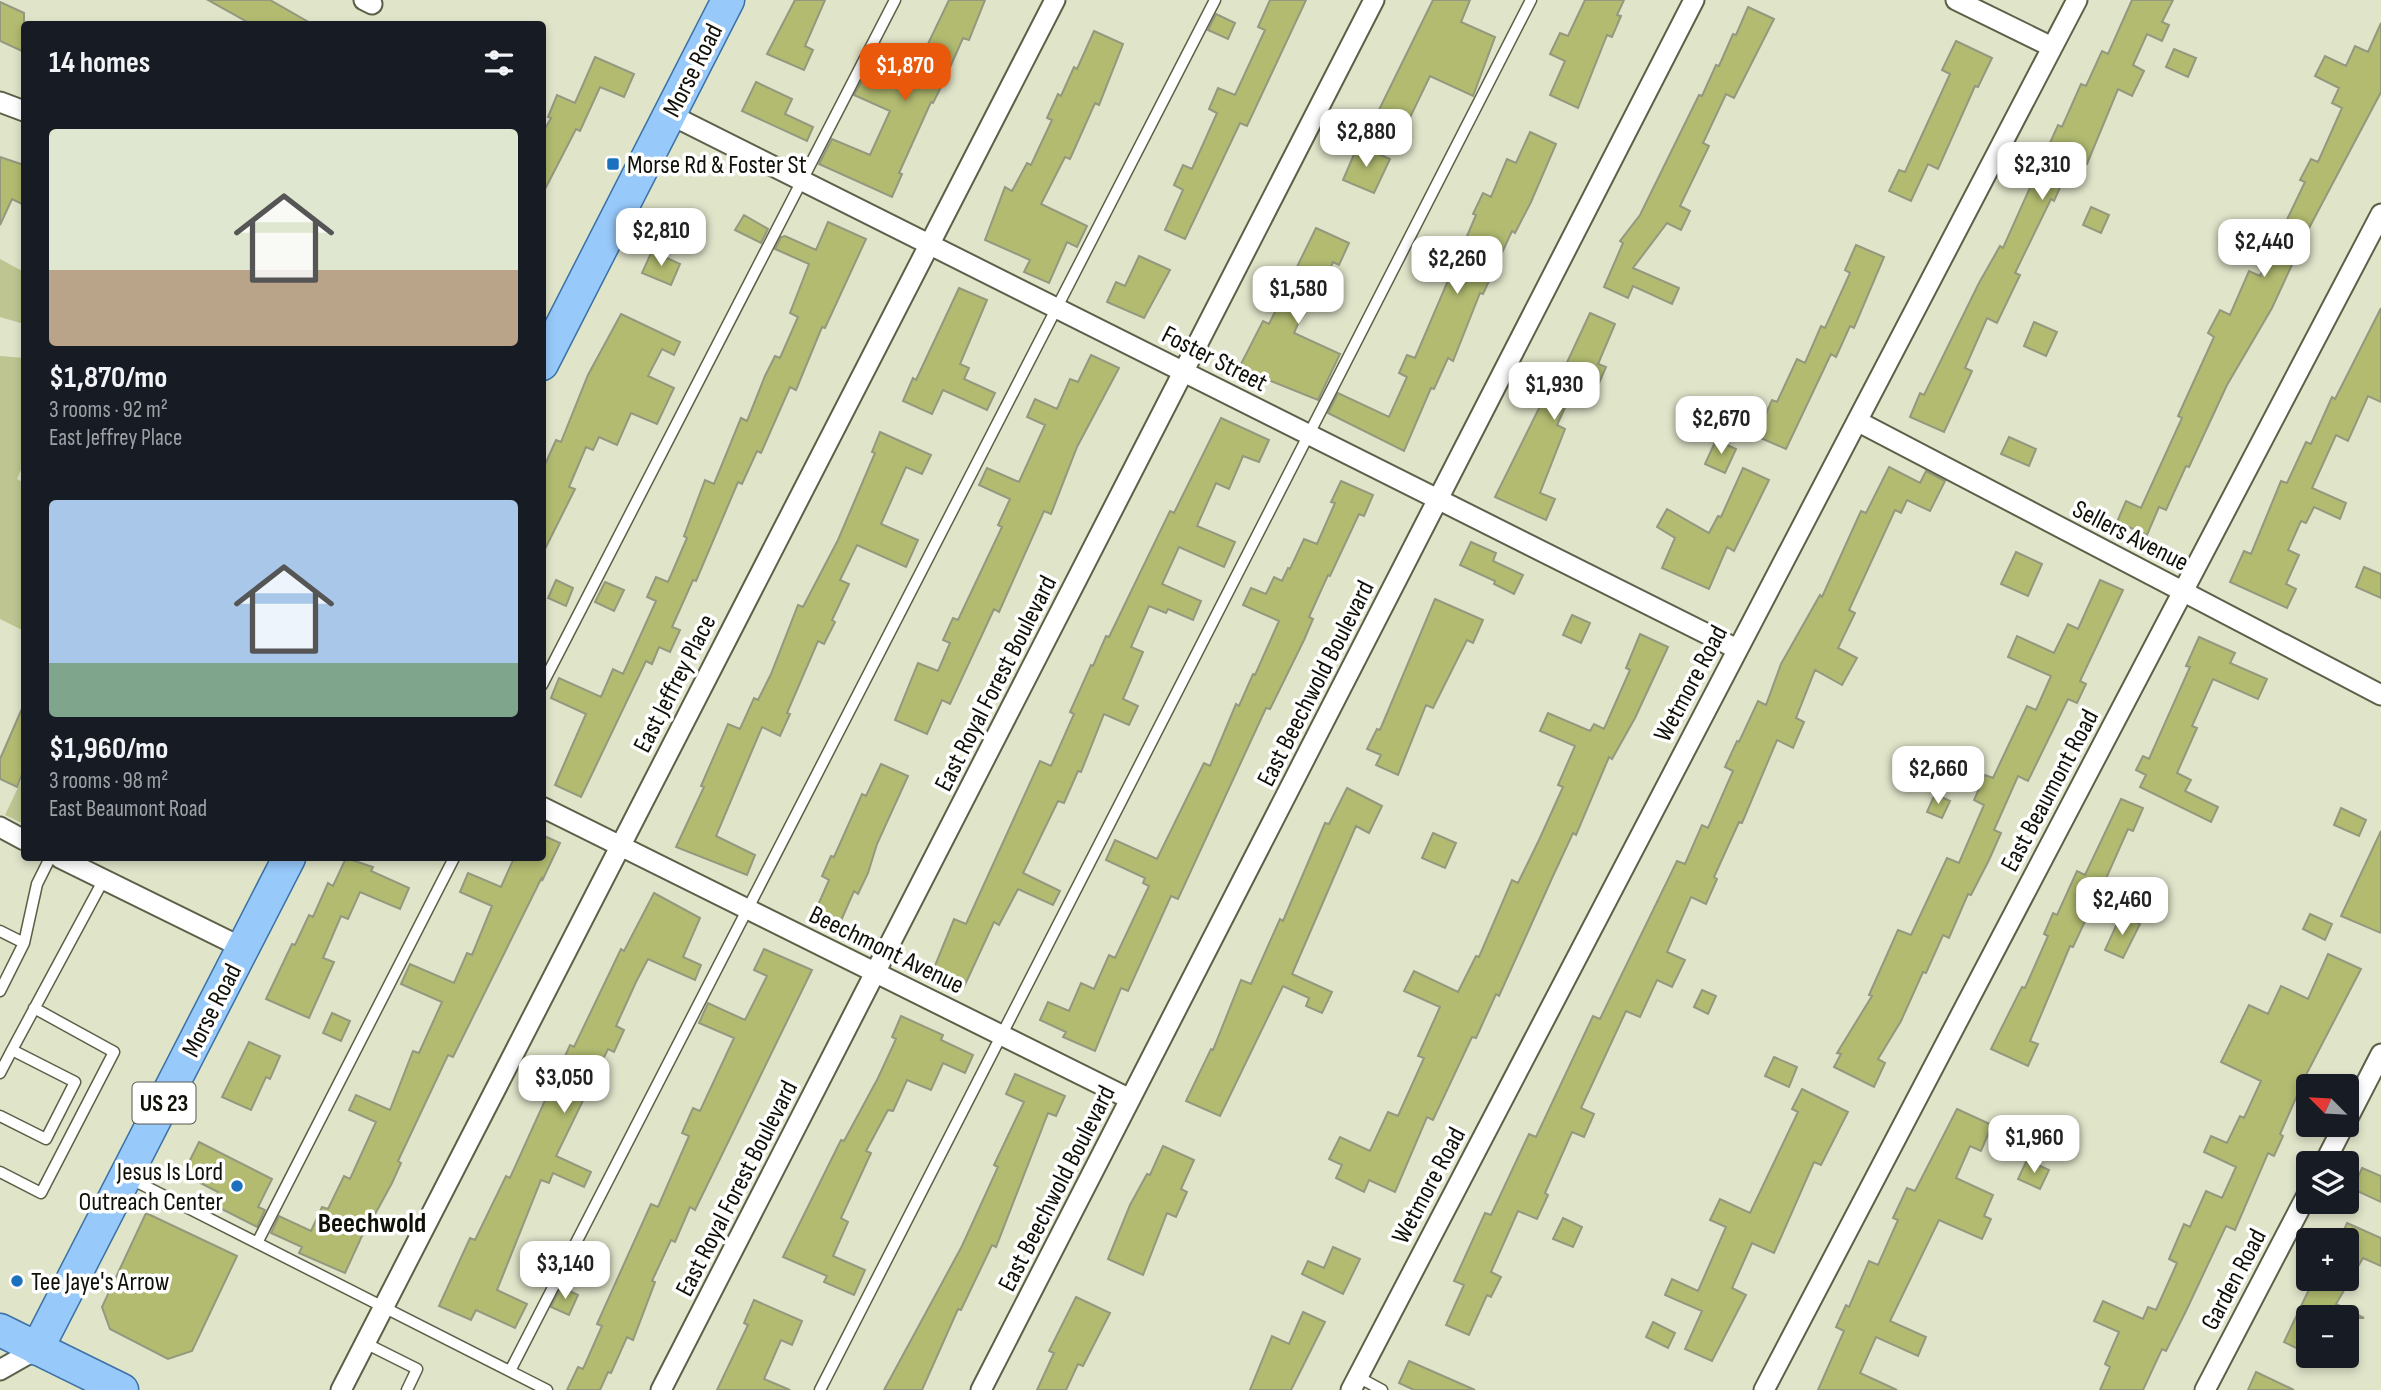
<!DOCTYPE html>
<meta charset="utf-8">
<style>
body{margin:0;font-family:"Sofia Sans Condensed",sans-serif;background:#242831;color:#f1f3f6;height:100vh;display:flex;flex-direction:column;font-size:26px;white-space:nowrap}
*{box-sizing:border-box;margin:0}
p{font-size:23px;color:#9ea1a6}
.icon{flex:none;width:38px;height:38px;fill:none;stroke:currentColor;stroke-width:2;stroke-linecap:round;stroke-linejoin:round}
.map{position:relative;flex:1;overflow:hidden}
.drawer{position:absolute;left:21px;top:21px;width:525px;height:840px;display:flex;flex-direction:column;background:#171b24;border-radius:7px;box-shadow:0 4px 10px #0003}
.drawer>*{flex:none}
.needle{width:46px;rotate:294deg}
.fabs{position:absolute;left:2296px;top:1074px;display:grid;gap:14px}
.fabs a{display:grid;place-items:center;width:63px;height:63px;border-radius:7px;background:#171b24;box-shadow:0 4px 10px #0003;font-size:35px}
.price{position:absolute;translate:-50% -60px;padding:0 16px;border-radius:14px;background:#fff;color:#222;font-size:23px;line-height:46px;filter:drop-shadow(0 2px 4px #0008)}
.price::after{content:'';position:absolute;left:50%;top:42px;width:21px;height:16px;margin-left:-10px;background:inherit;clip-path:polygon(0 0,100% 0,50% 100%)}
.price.selected{background:#ea580c;color:#fff}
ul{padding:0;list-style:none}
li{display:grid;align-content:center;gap:14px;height:371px;padding:0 28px}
li span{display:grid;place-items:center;height:217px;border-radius:7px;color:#555}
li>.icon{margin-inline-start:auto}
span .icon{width:126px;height:126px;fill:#fffc;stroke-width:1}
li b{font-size:30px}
h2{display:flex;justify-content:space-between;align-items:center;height:84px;padding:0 28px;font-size:30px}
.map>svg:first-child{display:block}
.green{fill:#bec591}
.building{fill:#b2bb70;stroke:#94987f;stroke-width:2}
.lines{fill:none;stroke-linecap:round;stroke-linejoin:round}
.lane-casing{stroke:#5c6048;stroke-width:13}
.street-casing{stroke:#5c6048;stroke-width:23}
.primary-casing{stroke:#3b71a5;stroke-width:35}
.lane{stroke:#fff;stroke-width:10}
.street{stroke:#fff;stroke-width:19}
.primary{stroke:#97c9fb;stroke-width:32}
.poi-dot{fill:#1c71bf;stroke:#fff;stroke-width:2.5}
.labels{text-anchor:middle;stroke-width:7;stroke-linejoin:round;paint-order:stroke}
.shield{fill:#fff;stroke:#575852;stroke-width:2}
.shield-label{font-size:24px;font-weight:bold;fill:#0f1108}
.street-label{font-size:26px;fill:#0f1108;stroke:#fff}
.poi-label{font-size:26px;fill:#0f1108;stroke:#fff;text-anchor:start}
.neighbourhood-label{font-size:28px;font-weight:bold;fill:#0f1108;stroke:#fff}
</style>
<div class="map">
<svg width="2381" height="1390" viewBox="0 0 2381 1390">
<rect width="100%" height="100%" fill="#e0e4c9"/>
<path class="green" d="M0 259 24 272V324L0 317Z
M0 356 24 358V463L17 479 24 483V631L0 619Z
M24 775V824L5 815Z"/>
<path class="building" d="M208 0H270L312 24H251Z
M795 0H825L805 46 813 50 804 70 767 54Z
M949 0H985L969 40 963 38 943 83 933 103 931 102 899 173 902 174 892 197 819 164 832 139 870 155 890 111 854 95 864 77 889 88 902 62 916 69Z
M1270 0H1306L1247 126 1240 123 1185 239 1165 230 1183 190 1174 185 1183 165 1192 169 1217 113 1209 109 1218 88 1235 95 1265 30 1258 27Z
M1433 0H1470L1461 22 1495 37 1473 96 1430 76 1403 132 1374 120Z
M1585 0H1624L1617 15 1621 16 1612 37 1607 35 1578 108 1550 95 1565 61 1550 54 1560 33 1568 36Z
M2132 0H2173L2162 22 2169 25 2162 41 2147 34 2133 65 2144 71 2132 96 2118 89 2087 164 2073 158 2054 201 2051 199 2015 273 2020 275 1997 323 1987 318 1965 368 1972 371 1944 432 1910 417 1920 393 1924 395 1979 283 2000 246 2003 248 2058 125 2062 127 2081 84 2086 86 2102 51 2108 54Z
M0 2 24 13V52L0 41Z
M1748 7 1774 19 1734 98 1726 94 1703 143 1709 146 1680 206 1690 211 1681 230 1667 223 1633 268 1679 288 1672 304 1633 286 1628 298 1604 287 1623 243 1620 241 1640 215 1699 95 1702 96 1716 65 1719 66 1733 34 1736 35Z
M1216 14 1235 23 1228 39 1208 30Z
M2381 23V92L2308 230 2272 308 2227 385 2189 467 2186 466 2166 510 2159 507 2147 535 2117 522 2126 501 2141 508 2182 418 2178 416 2214 337 2208 333 2220 310 2230 315 2249 271 2260 276 2305 182 2300 180 2311 159 2318 162 2342 108 2332 103 2339 88 2315 76 2325 56 2346 66 2355 46 2368 52Z
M1094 31 1123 44 1099 105 1095 103 1070 159 1065 157 1041 204 1087 226 1077 247 1067 242 1049 283 1024 272 1030 260 985 240 1005 187 1012 191 1027 163 1031 165 1052 120 1047 118 1058 94 1061 96 1074 67 1077 69Z
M1956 41 1992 58 1978 87 1975 86 1938 169 1928 164 1911 201 1889 191 1899 170 1905 172 1950 74 1942 70Z
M2174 49 2196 58 2188 77 2166 67Z
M595 57 634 74 624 97 600 87 580 131 576 129 542 195V134L551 118 548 117 557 95 575 103Z
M756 82 792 99 785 114 813 127 807 141 742 111Z
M1530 132 1556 144 1531 202 1515 233 1512 231 1483 294 1480 293 1453 361 1448 358 1434 389 1431 388 1404 451 1328 413 1338 393 1389 417 1407 377 1399 373 1407 355 1415 358 1476 215 1473 214 1483 193 1491 197 1507 159 1516 163Z
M1358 145 1390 159 1374 193 1343 180Z
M0 157 24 165V205L12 199 0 225Z
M2091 207 2109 215 2101 233 2083 225Z
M744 215 768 229 761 243 735 230Z
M828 222 866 239 825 328 822 327 796 390 790 387 761 453 757 451 742 484 738 482 696 581 693 580 672 627 680 630 670 652 659 647 652 664 646 661 581 797 555 785 586 714 551 698 559 678 601 697 613 669 623 674 656 601 647 597 656 577 668 582 687 538 684 536 705 480 714 484 741 418 747 421 765 376 775 356 780 358 798 317 790 313 809 264 775 249 781 237 785 236 816 250Z
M1316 228 1349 243 1339 265 1333 262 1319 294 1312 291 1294 333 1340 354 1318 400 1239 368 1263 321 1269 324Z
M1856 245 1884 257 1854 328 1850 326 1836 357 1831 354 1786 449 1756 436 1772 400 1777 402 1797 359 1805 363 1821 326 1825 328 1850 273 1845 270Z
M652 251 680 264 671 285 642 273Z
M1139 256 1170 270 1144 318 1107 302 1116 282 1125 286Z
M959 288 987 300 960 364 969 368 964 379 995 393 987 410 943 390 932 414 903 401 913 378 916 380Z
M2381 308V402L2368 396 2348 441 2336 435 2312 488 2346 503 2340 519 2314 507 2306 523 2301 521 2288 550 2299 555 2286 584 2296 589 2287 608 2230 582 2244 551 2251 554 2281 481 2287 483 2306 442 2311 444 2332 397 2335 399Z
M1590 313 1615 324 1598 364 1606 367 1596 390 1577 381 1557 425 1565 429 1540 493 1555 499 1546 520 1495 497 1552 382 1557 384Z
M621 314 680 342 674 355 662 349 648 376 674 388 657 424 631 413 617 445 599 437 593 450 586 447 569 487 575 489 542 555V471L556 440 561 442 588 375Z
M2034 322 2057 332 2046 356 2024 346Z
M1091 355 1119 368 1077 447 1051 514 1044 511 999 612 994 609 950 704 942 700 927 734 895 720 918 663 938 671 950 643 943 640 953 618 958 620 1002 527 998 525 1010 499 979 485 987 468 1019 482 1045 425 1027 417 1035 399 1057 409 1070 379 1078 382Z
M1221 418 1269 440 1259 462 1243 456 1229 489 1216 483 1197 526 1235 542 1224 567 1179 547 1162 584 1201 601 1193 620 1168 609 1166 613 1149 606 1131 647 1143 652 1123 699 1138 706 1129 725 1104 714 1081 772 1078 771 1064 803 1058 801 1023 873 1060 891 1053 905 1018 889 999 925 994 922 964 987 932 973 954 919 966 924 1040 761 1051 766 1074 714 1070 712 1091 665 1093 666 1106 636 1109 637 1170 511 1174 513Z
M880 432 931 455 922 474 906 467 881 524 918 540 906 567 857 545 840 580 849 584 832 620 835 622 824 644 818 641 787 713 790 714 780 736 762 727 716 836 755 855 747 875 676 847 704 787 701 786 728 724 740 729 754 698 758 700 771 674 798 605 803 607 838 540 875 453 872 452Z
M2009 437 2036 449 2029 466 2001 454Z
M1716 440 1736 449 1725 473 1705 464Z
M1889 467 1920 483 1926 471 1945 481 1930 511 1907 500 1901 513 1895 510 1849 610 1855 613 1838 648 1857 658 1842 685 1815 670 1796 718 1804 722 1793 748 1777 740 1742 823 1739 822 1714 877 1717 879 1706 904 1691 897 1667 952 1685 960 1672 987 1657 980 1640 1017 1626 1011 1581 1108 1594 1114 1584 1137 1572 1132 1545 1193 1548 1195 1537 1219 1518 1211 1491 1272 1501 1277 1491 1297 1487 1295 1469 1335 1446 1325 1464 1285 1454 1281 1485 1213 1491 1215 1529 1134 1536 1137 1593 1016 1600 1019 1677 861 1685 864 1702 825 1708 828 1733 771 1725 767 1737 741 1739 742 1758 701 1766 705 1781 664 1820 595 1822 597 1861 511 1866 513Z
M1743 468 1769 480 1734 551 1727 547 1709 589 1662 568 1675 538 1657 527 1667 509 1709 533 1718 516 1721 517Z
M1341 481 1373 495 1364 516 1359 514 1330 576 1328 575 1309 617 1313 619 1304 640 1270 709 1266 708 1178 899 1171 896 1128 991 1121 988 1095 1051 1063 1037 1066 1032 1040 1020 1048 1002 1069 1011 1081 983 1094 989 1109 955 1115 958 1149 886 1143 883 1145 878 1106 860 1115 840 1157 859 1204 763 1210 766 1236 704 1239 706 1253 674 1255 675 1279 621 1243 605 1251 588 1266 594 1274 577 1282 581 1288 568 1290 569 1304 539 1317 544 1335 503 1331 502Z
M1471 542 1496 553 1493 561 1523 575 1514 594 1494 584 1495 581 1460 565Z
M2016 552 2042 564 2028 596 2001 584Z
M2364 567 2381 574V598L2356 587Z
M556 580 573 588 566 606 548 598Z
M2100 580 2123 590 2080 681 2086 684 2077 703 2068 699 2028 781 2018 776 1994 830 2001 833 1989 860 1971 895 1968 894 1949 938 1943 935 1926 973 1923 972 1901 1021 1878 1059 1885 1063 1874 1087 1834 1067 1841 1054 1837 1053 1872 996 1869 995 1898 930 1911 935 1947 858 1959 863 1984 805 1974 800 1985 775 1993 778 2027 706 2036 710 2051 676 2008 657 2017 636 2054 653 2068 624 2078 629Z
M605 582 624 590 614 611 595 602Z
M1435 599 1483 620 1473 643 1467 640 1433 708 1426 705 1398 775 1376 765 1381 755 1367 749 1377 729 1380 730Z
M1572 615 1590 623 1581 643 1563 635Z
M1640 634 1668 647 1635 718 1612 759 1609 757 1576 835 1573 833 1553 876 1499 996 1496 994 1476 1038 1472 1037 1433 1120 1427 1117 1395 1192 1369 1180 1364 1192 1336 1178 1342 1165 1329 1159 1340 1137 1370 1151 1388 1112 1398 1116 1424 1058 1418 1056 1440 1007 1404 991 1414 971 1458 992 1476 956 1479 957 1512 880 1518 883 1539 840 1563 787 1558 785 1575 746 1540 731 1548 713 1590 731 1594 724 1604 729 1630 670 1626 668Z
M2199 637 2235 653 2230 663 2267 679 2258 699 2213 679 2192 726 2197 728 2177 773 2191 780 2185 791 2218 807 2211 822 2140 787 2146 775 2136 770 2143 756 2149 759 2190 667 2186 666Z
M24 704V769L17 787 0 779V759Z
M881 764 908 776 877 844 868 873 858 894 854 891 840 923 815 912 829 880 822 876 831 856 834 857 862 794 866 796Z
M1347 788 1382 806 1369 833 1356 826 1292 974 1332 992 1322 1013 1306 1006 1309 998 1283 986 1220 1116 1186 1101 1211 1049 1213 1050 1241 980 1251 984 1280 919 1283 921 1325 823 1329 824Z
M1935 794 1950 801 1942 818 1927 812Z
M2121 799 2143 808 2133 831 2128 829 2104 883 2114 888 2104 909 2093 904 2073 947 2070 946 2030 1041 2038 1044 2028 1066 1991 1049 2022 987 2025 988 2048 936 2044 934 2053 913 2057 915 2077 871 2085 875Z
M2341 808 2366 820 2359 836 2334 825Z
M2381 831V933L2341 916Z
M1433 833 1456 843 1445 868 1422 858Z
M542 835 560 843 542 881V877L453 1057 448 1055 398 1161 401 1163 392 1183 374 1216 372 1214 345 1273 299 1253 302 1247 271 1233 279 1216 311 1231 322 1207 328 1209 344 1176 350 1179 376 1122 349 1110 356 1095 390 1110 413 1051 419 1053 442 1002 401 984 410 964 454 983 467 953 472 955 492 906 460 892 468 873 501 887 514 858H542Z
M346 858 373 867 371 871 409 888 400 909 360 892 348 919 341 916 323 958 334 962 309 1018 266 999 292 944 295 945 309 915 313 917 328 883 333 886Z
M654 893 700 918 683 957 701 965 695 980 648 959 636 982 616 1026 624 1030 614 1052 608 1049 556 1156 591 1172 584 1187 553 1173 549 1183 541 1180 497 1290 527 1304 515 1328 476 1310 471 1320 439 1306 470 1238 475 1240 506 1176 510 1178 570 1045 574 1047 621 949 624 951Z
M2310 914 2332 924 2325 940 2303 929Z
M2121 915 2140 924 2123 958 2105 950Z
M764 949 812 970 695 1210 690 1207 675 1242 671 1240 652 1281 655 1282 633 1340 627 1337 611 1373 608 1372 600 1390H567L578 1367 583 1369 602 1326 597 1324 651 1204 658 1207 689 1136 682 1133 693 1108 700 1111 734 1038 699 1023 708 1003 745 1020 767 976 754 970Z
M2328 954 2361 969 2307 1073 2280 1134 2283 1136 2274 1156 2268 1153 2235 1230 2226 1226 2186 1311 2166 1351 2162 1349 2143 1390H2100L2110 1367 2105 1364 2119 1332 2094 1321 2103 1301 2143 1319 2148 1307 2156 1310 2177 1263 2169 1259 2184 1224 2190 1227 2206 1191 2222 1198 2236 1167 2204 1152 2211 1136 2227 1143 2240 1116 2244 1118 2261 1081 2221 1062 2249 1005 2268 1014 2281 986 2308 999Z
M1702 990 1716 996 1708 1014 1694 1007Z
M332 1013 350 1021 341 1041 323 1033Z
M901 1016 943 1035 941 1040 973 1055 965 1073 943 1063 931 1090 907 1080 893 1111 888 1110 866 1151 871 1153 841 1218 848 1222 833 1256 865 1270 854 1295 824 1282 827 1276 783 1257 841 1140 844 1141 878 1078 896 1039 892 1037Z
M249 1042 280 1056 270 1079 266 1077 251 1110 222 1097Z
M1774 1057 1797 1067 1789 1087 1765 1076Z
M1015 1074 1065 1096 1056 1116 1048 1113 996 1247 992 1245 961 1310 958 1309 922 1390H884L962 1246 998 1167 994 1165 1024 1102 1006 1094Z
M1802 1089 1848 1112 1821 1165 1814 1162 1774 1253 1752 1243 1732 1288 1746 1295 1712 1361 1685 1349 1702 1311 1665 1295 1672 1279 1698 1291 1726 1227 1710 1220 1720 1199 1750 1213 1798 1112 1792 1109Z
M1957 1109 1992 1125 1981 1151 1970 1146 1956 1178 1993 1195 1984 1216 1991 1219 1982 1239 1939 1220 1890 1321 1926 1337 1918 1356 1876 1337 1860 1373 1897 1390H1818L1844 1331 1836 1327 1846 1305 1849 1307 1869 1261 1878 1265 1898 1220 1893 1218 1907 1188 1915 1191Z
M199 1142 272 1179 258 1207 265 1210 257 1227 212 1204 218 1192 183 1174Z
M1163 1146 1194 1160 1181 1189 1187 1192 1176 1217 1167 1213 1143 1275 1108 1259 1130 1205 1147 1174 1150 1175Z
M2027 1160 2049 1170 2040 1189 2018 1179Z
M2362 1168 2381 1176V1202L2353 1189Z
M146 1213 237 1256 192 1351 168 1359 110 1329 102 1307Z
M1563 1218 1582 1227 1573 1247 1553 1239Z
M2347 1223 2381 1238V1266L2363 1258 2336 1304 2364 1318H2308V1354L2284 1342 2314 1279H2347V1241H2339Z
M1333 1247 1360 1259 1343 1294 1302 1274 1308 1261 1324 1268Z
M561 1287 578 1295 569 1315 551 1307Z
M1076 1297 1110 1313 1083 1366 1078 1364 1066 1390H1037L1054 1353 1049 1351Z
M754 1300 802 1321 792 1345 781 1340 764 1379 790 1390H717L748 1325 744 1323Z
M1303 1312 1325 1322 1291 1390H1250L1272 1336 1289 1344Z
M1653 1322 1675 1333 1668 1348 1646 1337Z
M1409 1361 1475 1390H1414L1399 1383Z
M2256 1372 2294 1390H2248Z"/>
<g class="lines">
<g class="lane-casing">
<path id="lane" d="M542 685 895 0
M0 931 24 943
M0 991 24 943 37 884 50 858
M12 1050 104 879
M0 1073 12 1050 75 1082 46 1139 0 1116
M0 1172 41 1193 114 1052 34 1008
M129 1178 547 1390
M257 1243 454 858
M365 1343 417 1369 407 1390
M510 1371 1215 0
M1358 1377 1382 1390
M820 1390 1531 0"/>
</g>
<g class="street-casing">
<path id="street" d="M364 0 372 4
M1956 0 2052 47
M0 102 24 111
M669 114 1737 649
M1857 421 2381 695
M542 807 1130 1099
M0 827 24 840
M60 858 243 948
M2347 1120 2381 1054
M2324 1164 2344 1125
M0 1370 37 1349
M341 1390 1055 0
M661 1390 1374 0
M981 1390 1694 0
M1351 1390 2077 0
M1764 1390 2381 214
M2205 1390 2308 1193"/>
</g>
<g class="primary-casing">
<path id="primary" d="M542 364 728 0
M0 1330 122 1390
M37 1349 289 858"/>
</g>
<use href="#lane" class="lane"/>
<use href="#street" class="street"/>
<use href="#primary" class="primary"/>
</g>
<g class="poi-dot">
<rect x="606" y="157" width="14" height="14" rx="3.5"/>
<circle cx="237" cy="1186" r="7"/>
<circle cx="17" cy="1281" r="7"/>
</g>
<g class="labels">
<rect class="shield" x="132.5" y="1082.5" width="63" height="41" rx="5"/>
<g class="shield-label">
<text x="164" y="1111">US 23</text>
</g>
<g class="street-label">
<text transform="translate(692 70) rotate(-63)" y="9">Morse Road</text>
<text transform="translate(1215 358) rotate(27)" y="9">Foster Street</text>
<text transform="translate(2131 535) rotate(27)" y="9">Sellers Avenue</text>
<text transform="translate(674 683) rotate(-63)" y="9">East Jeffrey Place</text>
<text transform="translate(995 683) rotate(-63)" y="9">East Royal Forest Boulevard</text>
<text transform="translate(1315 683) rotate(-63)" y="9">East Beechwold Boulevard</text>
<text transform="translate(1690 683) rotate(-62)" y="9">Wetmore Road</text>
<text transform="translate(2049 790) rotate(-62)" y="9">East Beaumont Road</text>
<text transform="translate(887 949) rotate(26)" y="9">Beechmont Avenue</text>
<text transform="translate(211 1010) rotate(-63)" y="9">Morse Road</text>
<text transform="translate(1428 1185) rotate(-62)" y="9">Wetmore Road</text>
<text transform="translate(736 1188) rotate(-63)" y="9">East Royal Forest Boulevard</text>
<text transform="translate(1056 1188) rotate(-63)" y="9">East Beechwold Boulevard</text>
<text transform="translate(2233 1279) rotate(-62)" y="9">Garden Road</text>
</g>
<g class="poi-label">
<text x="627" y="173">Morse Rd &amp; Foster St</text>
<text x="223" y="1180" text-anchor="end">Jesus Is Lord<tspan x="223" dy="30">Outreach Center</tspan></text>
<text x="31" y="1290">Tee Jaye's Arrow</text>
</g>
<g class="neighbourhood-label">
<text x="372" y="1232">Beechwold</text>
</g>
</g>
</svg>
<div class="fabs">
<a><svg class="needle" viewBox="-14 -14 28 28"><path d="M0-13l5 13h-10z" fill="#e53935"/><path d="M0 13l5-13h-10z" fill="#9ea1a6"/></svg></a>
<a><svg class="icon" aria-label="layers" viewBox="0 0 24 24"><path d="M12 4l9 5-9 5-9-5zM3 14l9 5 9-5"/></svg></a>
<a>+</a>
<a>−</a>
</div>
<b class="price selected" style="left:905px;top:103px">$1,870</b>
<b class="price" style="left:1366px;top:169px">$2,880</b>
<b class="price" style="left:2042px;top:202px">$2,310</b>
<b class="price" style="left:661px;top:268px">$2,810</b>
<b class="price" style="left:2264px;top:279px">$2,440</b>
<b class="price" style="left:1457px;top:296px">$2,260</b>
<b class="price" style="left:1298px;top:326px">$1,580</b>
<b class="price" style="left:1554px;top:422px">$1,930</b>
<b class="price" style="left:1721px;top:456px">$2,670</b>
<b class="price" style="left:1938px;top:806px">$2,660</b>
<b class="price" style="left:2122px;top:937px">$2,460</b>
<b class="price" style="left:564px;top:1115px">$3,050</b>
<b class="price" style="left:2034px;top:1175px">$1,960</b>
<b class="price" style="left:565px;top:1301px">$3,140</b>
<section class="drawer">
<h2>14 homes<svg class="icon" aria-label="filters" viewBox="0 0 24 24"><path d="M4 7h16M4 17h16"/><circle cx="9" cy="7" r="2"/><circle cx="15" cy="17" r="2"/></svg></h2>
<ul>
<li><span style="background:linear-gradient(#dfe7d0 65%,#b9a48a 0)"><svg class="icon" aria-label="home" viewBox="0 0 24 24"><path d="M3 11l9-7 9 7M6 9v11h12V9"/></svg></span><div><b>$1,870/mo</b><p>3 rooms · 92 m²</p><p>East Jeffrey Place</p></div></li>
<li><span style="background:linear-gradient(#a9c7e8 75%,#7fa58c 0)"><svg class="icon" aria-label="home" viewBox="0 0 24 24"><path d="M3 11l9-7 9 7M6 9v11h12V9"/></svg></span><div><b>$1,960/mo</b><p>3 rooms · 98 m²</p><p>East Beaumont Road</p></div></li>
</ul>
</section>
</div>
